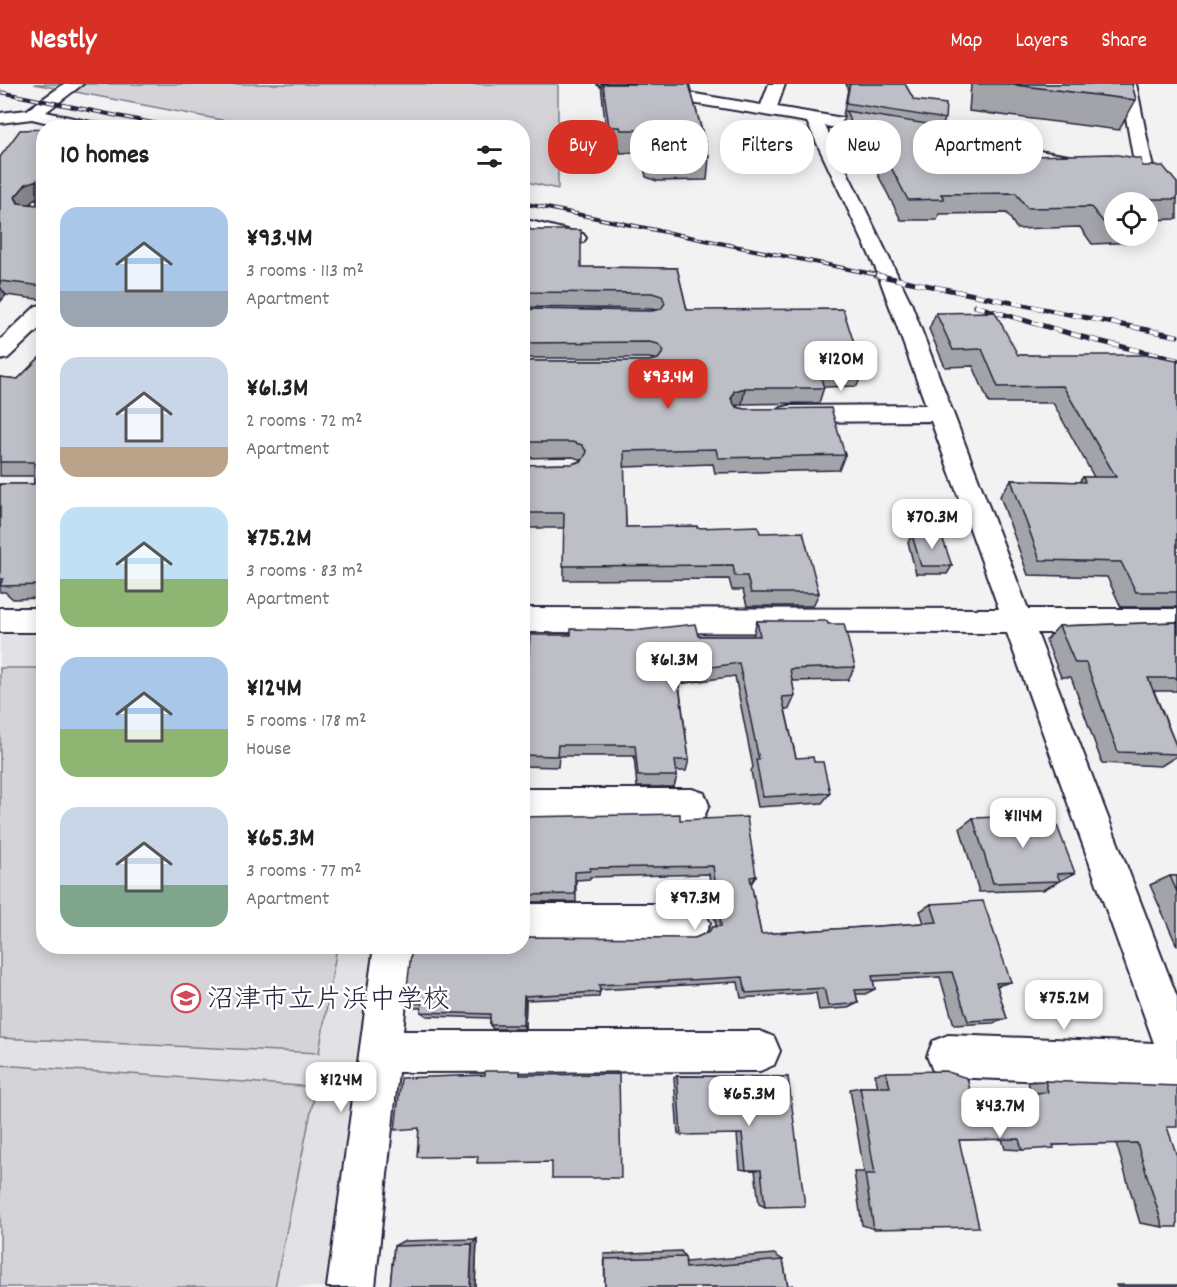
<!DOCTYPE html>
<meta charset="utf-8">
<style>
body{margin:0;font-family:Dekko,"Klee One",sans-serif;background:#f2f2f2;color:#202124;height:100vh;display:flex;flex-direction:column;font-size:22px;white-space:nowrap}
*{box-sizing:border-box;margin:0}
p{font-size:20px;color:#757577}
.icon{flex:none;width:33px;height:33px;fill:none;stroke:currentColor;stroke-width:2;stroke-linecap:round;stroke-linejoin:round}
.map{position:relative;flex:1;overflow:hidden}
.details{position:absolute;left:36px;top:36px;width:494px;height:834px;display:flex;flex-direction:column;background:#fff;border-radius:24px;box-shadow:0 3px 15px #0003}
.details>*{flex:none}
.top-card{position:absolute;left:548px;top:36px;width:538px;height:54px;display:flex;gap:12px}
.buttons{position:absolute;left:1104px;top:108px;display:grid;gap:12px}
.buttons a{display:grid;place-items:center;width:54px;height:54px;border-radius:50%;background:#fff;box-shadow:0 3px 15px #0003;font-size:30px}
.price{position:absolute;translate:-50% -51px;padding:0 14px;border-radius:12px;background:#fff;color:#222;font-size:20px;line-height:39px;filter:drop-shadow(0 2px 3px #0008)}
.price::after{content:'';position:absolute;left:50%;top:36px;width:18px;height:14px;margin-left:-9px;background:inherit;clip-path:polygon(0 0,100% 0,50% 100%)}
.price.selected{background:#d93025;color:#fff}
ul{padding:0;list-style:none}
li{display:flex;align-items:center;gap:18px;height:150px;padding:0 24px}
li span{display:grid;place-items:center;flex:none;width:168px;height:120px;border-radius:18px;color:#555}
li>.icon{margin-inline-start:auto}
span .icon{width:72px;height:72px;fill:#fffc;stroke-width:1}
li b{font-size:26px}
h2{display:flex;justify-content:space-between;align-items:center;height:72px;padding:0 24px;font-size:26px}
.pill{padding:0 21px;border-radius:24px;background:#fff;box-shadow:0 3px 15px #0003;font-size:21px;line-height:54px}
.pill.selected{background:#d93025;color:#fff}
header{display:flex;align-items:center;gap:36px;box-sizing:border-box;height:84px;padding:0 30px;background:#d93025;color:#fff}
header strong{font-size:28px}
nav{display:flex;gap:33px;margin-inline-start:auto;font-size:21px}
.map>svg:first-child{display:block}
.built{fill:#e2e2e6}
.green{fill:#d3d3d8;stroke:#7a7a8a;stroke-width:1.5}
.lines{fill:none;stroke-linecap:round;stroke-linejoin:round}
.street-casing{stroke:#22223b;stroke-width:4}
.street{fill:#fff;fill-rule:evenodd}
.rail-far1-casing{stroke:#22223b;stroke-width:4}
.rail-casing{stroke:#22223b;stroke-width:5}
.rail-far1{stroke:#fff;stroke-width:2;stroke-dasharray:8;stroke-linecap:butt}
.rail{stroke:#fff;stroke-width:4;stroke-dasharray:10;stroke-linecap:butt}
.wall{fill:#a3a3aa;stroke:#22223b;stroke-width:1.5;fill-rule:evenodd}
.shaded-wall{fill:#85858b;stroke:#22223b;stroke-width:1.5}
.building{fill:#bebec6;stroke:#22223b;stroke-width:1.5;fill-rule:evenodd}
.labels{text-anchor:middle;stroke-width:5;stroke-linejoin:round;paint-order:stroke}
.near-poi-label{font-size:27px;fill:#22223b;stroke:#fff;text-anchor:start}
</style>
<header>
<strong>Nestly</strong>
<nav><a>Map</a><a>Layers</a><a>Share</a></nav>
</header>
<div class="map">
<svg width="1177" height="1203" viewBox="0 0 1177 1203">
<rect width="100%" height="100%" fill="#f2f2f3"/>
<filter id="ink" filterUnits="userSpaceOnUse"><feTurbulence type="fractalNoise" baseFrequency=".0167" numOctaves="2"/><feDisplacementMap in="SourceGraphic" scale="12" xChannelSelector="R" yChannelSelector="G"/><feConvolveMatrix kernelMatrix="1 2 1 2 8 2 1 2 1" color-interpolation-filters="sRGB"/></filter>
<g filter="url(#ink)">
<path class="built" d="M0 549 43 550 44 862 380 863 334 1203H0Z"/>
<path class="green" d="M34 0H558V105L522 97V44L258 43Z
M0 584H43L44 862 337 863 319 969 0 954Z
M0 981 316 1003 275 1203H0Z"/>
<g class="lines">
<g class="street-casing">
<path id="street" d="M64 0H83L46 28 100 40 102 44H69L32 35 0 39V29L27 26Z
M598 0H635L761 21 769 0H785L777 23 1081 74 1087 75 1090 79 1087 83 1081 84 825 42 911 219 1028 525H1177V549H1037L1177 913V1002L948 993 933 987 927 972 933 957 948 951 1154 959 1007 549 522 548V524L999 525 931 337 789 338 780 336 777 330 780 324 789 322 926 321 876 185 807 38 606 5Z
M1120 0H1136L1154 89 1151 93H1139L1136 89Z
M522 135 583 150 586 154 583 158 576 160 522 147Z
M44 221V240L8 274 0 276V256L36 222Z
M0 524H44V548H0Z
M522 705H692L704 709 709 721 704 733 692 737H522Z
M522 820H691L704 826 710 839 704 852 691 858H522Z
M374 862H412L403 947H760L774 953 780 967 774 981 760 987 398 988 375 1203H327Z"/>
</g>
<use href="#street" class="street"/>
<g class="rail-far1-casing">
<path id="rail-far1" d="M0 8 177 44
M522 119 883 192"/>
</g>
<g class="rail-casing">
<path id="rail" d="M876 191 1177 252
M975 222 1082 253 1177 276"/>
</g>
<use href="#rail-far1" class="rail-far1"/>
<use href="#rail" class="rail"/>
</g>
<path class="wall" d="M601 0H689L709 73 707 96 657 97 646 93 641 68 620 69V66H608Z
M846 0H905L914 16 945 35 942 43 943 64 983 73 1142 82 1177 99V135L1149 136 1151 138 1148 143V118H1114V152H1142L1138 158 1092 160 1080 143 1017 145 1007 129 939 130 937 136H901L875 85H857L841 47 844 32H843L848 5Z
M971 0H1132L1136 16 1119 46 969 27Z
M44 45V216L6 211 0 218V73ZM37 114V121L30 120 34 115Z
M522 134 530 146 581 183 677 184 687 226 863 287 857 302 824 303 819 319 742 320 735 322 845 371 839 386 715 389 713 380 624 383 626 443 697 444 760 449 819 509 813 522H747L743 506H732L729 495 564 496V444H522V381L572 380 582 376 573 373 522 374V277H649L655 275 648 274H522V225L652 227 657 226 651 225 522 223Z
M936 229 1018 271 1177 276V523H1121L1107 493 1028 491 1000 412 1011 396 1079 398 1083 393H1094L1053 319H989L973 282 945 283 929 245Z
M44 269V514L13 515 5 508H0V400H34V392H0V293L18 295Z
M912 451 952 482 947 490H916L908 458Z
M757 537 828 540 855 583 848 596 792 597 795 612 789 625H785L796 674 814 678 830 709 822 719 758 723 751 687 753 683 735 592 679 600 689 676 686 687H676L677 692 674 703H637L634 672H559L558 683 522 682V627L525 628 698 552H753Z
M1177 538V607H1154L1177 664V672L1161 682 1102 679 1071 593H1061L1046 556 1059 542Z
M522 733 680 736 756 792 751 800 761 850 924 839 920 827 931 820 1011 898 997 902 1007 935 993 939 954 941 940 893 873 897 875 905 865 910H856L858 919 848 924 819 926 816 909 741 914 738 898 600 906 599 913 526 916 525 945H493L490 941V934L427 932 421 928 422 924H412L405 920 695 854 709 848 716 842 709 790 590 793V795L576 796V818H522Z
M973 734 1075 789 1043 806 979 808 960 744Z
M1170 792H1177V862L1150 801Z
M886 988 972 1013 1031 1009 1028 998 1045 997 1167 1043 1163 1143 1140 1139 1116 1059 1053 1061 1022 1066 1005 1065 1002 1055 959 1056 874 1145 862 1141 854 1088H864L850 1005 860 1003H878L875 990Z
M677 992 788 993 765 1123 759 1120 755 1086H746L740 1085 737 1050H678L674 994Z
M477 1155 475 1203H390L394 1162 403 1157Z
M681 1167 685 1173 686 1178 774 1170 783 1176 788 1202 793 1201 795 1203H605L604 1170Z
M1116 1201H1177V1203H1117Z"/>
<path class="shaded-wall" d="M37 96 44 111 34 115 24 128 15 113 26 100Z
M0 203 6 211 0 218Z
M745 304 742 320 731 323V315L734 307Z
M524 912 526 916 525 945 523 941Z
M477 1155 475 1203H470L472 1160Z"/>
<path class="building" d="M603 0H689L709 73 659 75 647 70 643 46H621L620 43H609Z
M850 0H905L914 16 946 20 945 35 846 19Z
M1008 0H1132L1136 16Z
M846 27 946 43 943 64H978L983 73 1112 70 1141 75 1142 82H1163L1177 99V115H1132L1135 118H1114V139H1104L1091 123 1027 124 1016 109 941 110 944 115 908 116 881 64 863 65Z
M44 45V202L0 197V73L20 46ZM37 96V121L18 119 15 113 26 100Z
M522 134 527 135 530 146H581V183L677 184 687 226 843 225 863 287H819L824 304H745L734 307 731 315 736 323 745 325 831 324 845 371 718 374 716 365 624 367 626 443 697 442V444L758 442 760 449 803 448 819 509H751L747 492H735L733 481 563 482 564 429H522V381L572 380 582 377 587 368 582 361 572 358H522V277H649L658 275 664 267 658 260 649 258 522 259V225L652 227 661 225 665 219 662 212 652 209 522 208Z
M995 228 1018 271H1151L1177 276V508H1136L1121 478 1040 476 1011 396 1085 398 1083 393H1116L1063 302 998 303 982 265 953 266 936 229Z
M44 269V501L0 502 3 495H0V400H34V378H0V293L18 295Z
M941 450 952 482H921L912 451Z
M757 537H827L828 540H844L855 583 790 585 795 612 782 613 796 674 813 673 814 678H823L830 709 763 713 756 676H759L739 579 677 588 689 676H675L677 692H638L635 661H558L557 672 522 671V627L525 628 530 551H571V545L641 546 695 540 698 552H760Z
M1177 538V594H1148L1177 664V670L1118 668 1086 579H1075L1059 542Z
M680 730V736L747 733 756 792 750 793 761 850 937 838 931 820 983 817 1011 898 996 899 1007 935 968 937 952 888 872 892 875 905 855 906 858 919 828 922 824 904 746 909 743 893 599 901 600 908 524 912 523 941H490V930L421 928 422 919 405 920 412 862H522V853L695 854 709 848 712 843 721 842 713 782 590 784V787L575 788V810L522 811V733Z
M1053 731 1075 789 1057 790 1060 797 993 799 973 734Z
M1170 792H1177V808Z
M485 987H520V991L619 990 621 1094H552V1078L477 1079 478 1072 417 1073 419 1044 395 1046 401 994 485 991Z
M945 987 967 994 972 1014 1048 1008 1045 997 1177 1002V1043H1167L1177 1072V1143H1163L1137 1059 1053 1061 1054 1064 1022 1066 1019 1055 959 1056 979 1143 874 1145 865 1090H875L860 1003H890L886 988Z
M677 992 788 993 805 1122 765 1123 761 1086H746L742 1050 681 1051Z
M472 1160 470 1203H390L394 1162Z
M685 1173 686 1184 783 1176 788 1203H605V1175Z"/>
</g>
<defs>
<g id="school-ring" transform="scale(1.5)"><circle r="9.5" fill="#fff" stroke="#d1495b" stroke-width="1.5"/><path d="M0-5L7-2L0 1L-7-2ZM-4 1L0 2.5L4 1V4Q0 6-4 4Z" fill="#d1495b"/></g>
</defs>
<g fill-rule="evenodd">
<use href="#school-ring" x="186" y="914"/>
</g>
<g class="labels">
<g class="near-poi-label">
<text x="207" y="923">沼津市立片浜中学校</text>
</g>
</g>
</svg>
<div class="buttons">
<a><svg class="icon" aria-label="locate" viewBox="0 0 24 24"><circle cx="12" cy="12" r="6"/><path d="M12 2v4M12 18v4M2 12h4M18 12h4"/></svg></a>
</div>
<b class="price" style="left:841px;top:308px">¥120M</b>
<b class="price selected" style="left:668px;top:326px">¥93.4M</b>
<b class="price" style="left:932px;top:466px">¥70.3M</b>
<b class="price" style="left:674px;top:609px">¥61.3M</b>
<b class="price" style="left:1023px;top:765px">¥114M</b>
<b class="price" style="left:695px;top:847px">¥97.3M</b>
<b class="price" style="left:1064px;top:947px">¥75.2M</b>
<b class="price" style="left:341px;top:1029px">¥124M</b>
<b class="price" style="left:749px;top:1043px">¥65.3M</b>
<b class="price" style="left:1000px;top:1055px">¥43.7M</b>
<div class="top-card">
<a class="pill selected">Buy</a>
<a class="pill">Rent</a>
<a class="pill">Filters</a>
<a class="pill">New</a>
<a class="pill">Apartment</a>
</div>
<section class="details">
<h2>10 homes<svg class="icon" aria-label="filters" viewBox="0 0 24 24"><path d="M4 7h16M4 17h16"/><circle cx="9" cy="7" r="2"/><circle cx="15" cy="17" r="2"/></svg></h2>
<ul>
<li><span style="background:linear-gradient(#a9c7e8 70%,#9aa5b1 0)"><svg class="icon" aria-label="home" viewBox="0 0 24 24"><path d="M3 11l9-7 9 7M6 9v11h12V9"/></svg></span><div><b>¥93.4M</b><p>3 rooms · 113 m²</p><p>Apartment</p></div></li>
<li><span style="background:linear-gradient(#c9d6e8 75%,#b9a48a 0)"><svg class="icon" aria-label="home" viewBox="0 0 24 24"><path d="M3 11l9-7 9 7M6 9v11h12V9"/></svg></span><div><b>¥61.3M</b><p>2 rooms · 72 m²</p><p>Apartment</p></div></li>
<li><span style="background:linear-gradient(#bfe0f5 60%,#8fb573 0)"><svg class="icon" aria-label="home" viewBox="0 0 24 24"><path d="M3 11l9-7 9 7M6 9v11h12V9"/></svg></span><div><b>¥75.2M</b><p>3 rooms · 83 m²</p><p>Apartment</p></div></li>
<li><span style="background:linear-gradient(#a9c7e8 60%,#8fb573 0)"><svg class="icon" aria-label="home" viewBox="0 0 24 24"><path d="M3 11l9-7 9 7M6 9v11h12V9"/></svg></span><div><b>¥124M</b><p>5 rooms · 178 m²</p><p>House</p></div></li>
<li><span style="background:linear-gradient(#c9d6e8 65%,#7fa58c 0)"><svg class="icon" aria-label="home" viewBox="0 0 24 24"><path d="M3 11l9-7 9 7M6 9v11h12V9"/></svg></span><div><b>¥65.3M</b><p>3 rooms · 77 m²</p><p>Apartment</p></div></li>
</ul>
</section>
</div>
